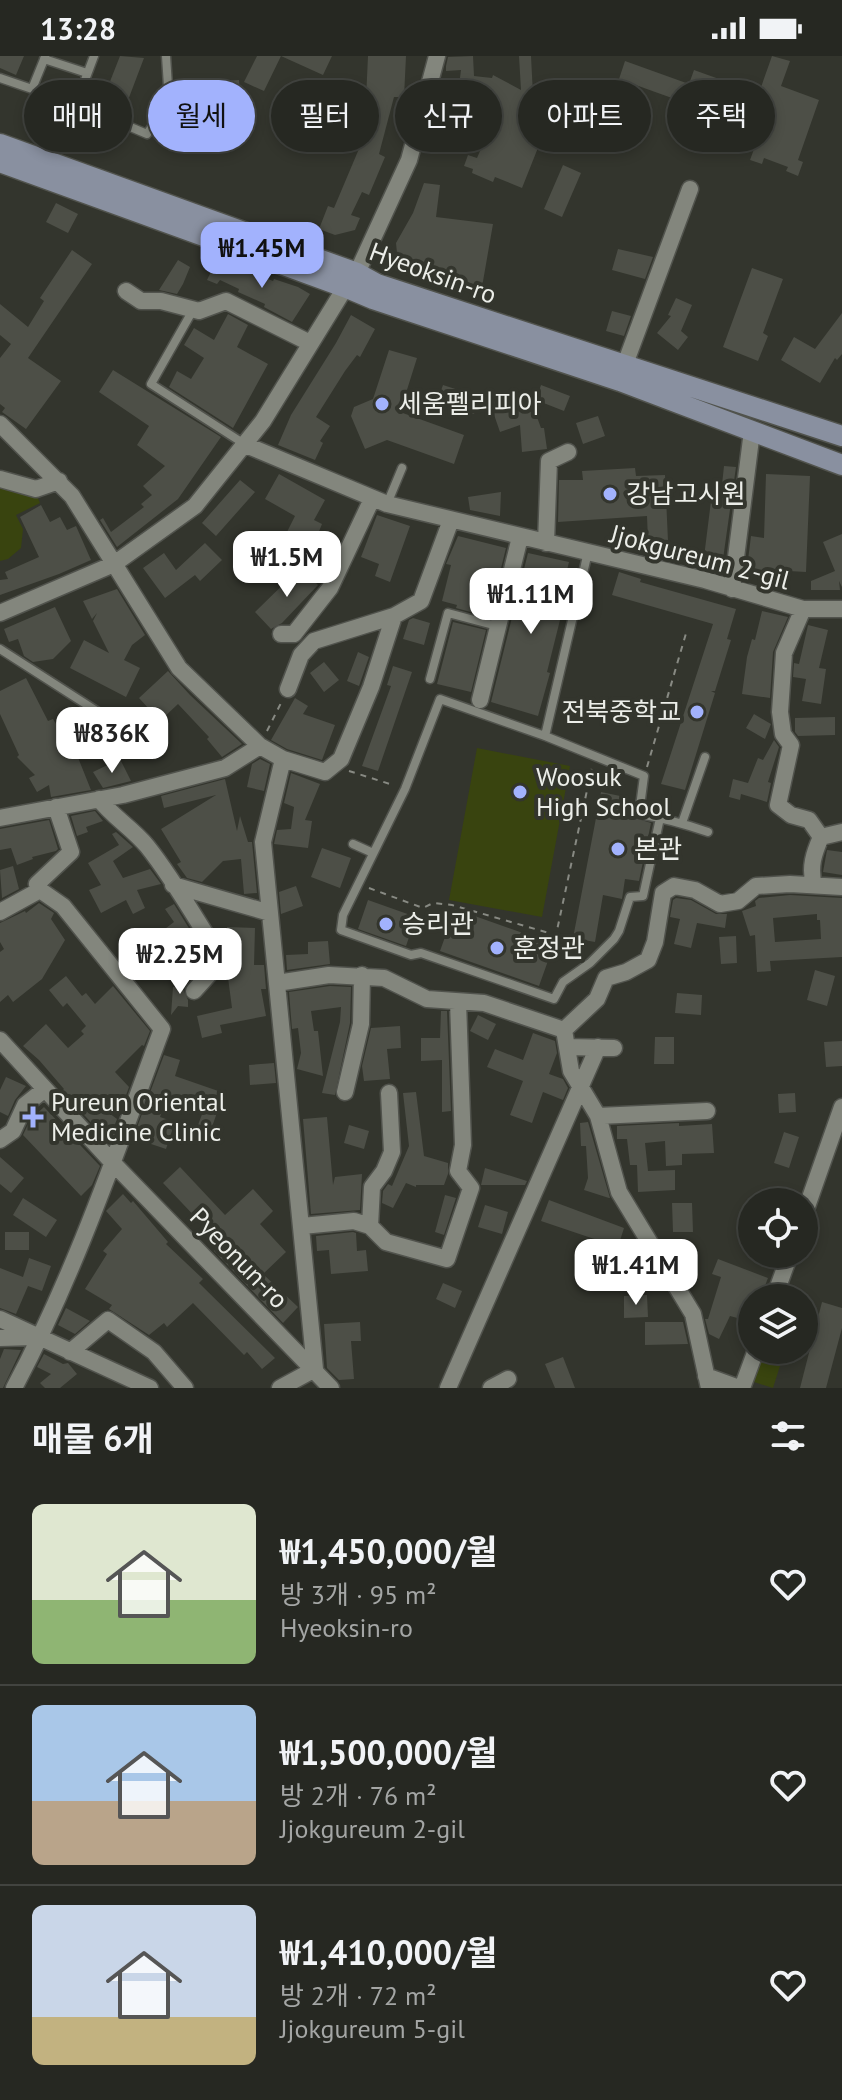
<!DOCTYPE html>
<html lang="ko">
<meta charset="utf-8">
<style>
body{margin:0;font-family:"PT Sans","Noto Sans KR",sans-serif;background:#2e302a;color:#f1f3f6;height:100vh;display:flex;flex-direction:column;font-size:30px;white-space:nowrap}
*{box-sizing:border-box;margin:0}
p{font-size:26px;color:#a4a6a5}
.icon{flex:none;width:44px;height:44px;fill:none;stroke:currentColor;stroke-width:2;stroke-linecap:round;stroke-linejoin:round}
.map{position:relative;height:1332px;overflow:hidden}
.sheet{display:flex;flex-direction:column;background:#262822;flex:1}
.sheet>*{flex:none}
.top-card{position:absolute;left:24px;top:24px;width:794px;height:72px;display:flex;gap:16px}
.tools{position:absolute;left:738px;top:1132px;display:grid;gap:16px}
.tools a{display:grid;place-items:center;width:80px;height:80px;border-radius:50%;background:#262822;box-shadow:0 4px 12px #0003,0 0 0 2px #424440;font-size:40px}
.price{position:absolute;translate:-50% -68px;padding:0 18px;border-radius:16px;background:#fff;color:#222;font-size:26px;line-height:52px;filter:drop-shadow(0 2px 4px #0008)}
.price::after{content:'';position:absolute;left:50%;top:48px;width:24px;height:18px;margin-left:-12px;background:inherit;clip-path:polygon(0 0,100% 0,50% 100%)}
.price.on{background:#a2b2fd;color:#111}
ul{padding:0;list-style:none}
li{display:flex;align-items:center;gap:24px;height:200px;padding:0 32px}
li+li{border-top:2px solid #424440}
li span{display:grid;place-items:center;flex:none;width:224px;height:160px;border-radius:12px;color:#555}
li>.icon{margin-inline-start:auto}
span .icon{width:96px;height:96px;fill:#fffc;stroke-width:1}
li b{font-size:34px}
h2{display:flex;justify-content:space-between;align-items:center;height:96px;padding:0 32px;font-size:34px}
.chip{padding:0 28px;border-radius:36px;background:#262822;box-shadow:0 4px 12px #0003,0 0 0 2px #424440;font-size:28px;line-height:72px}
.chip.on{background:#a2b2fd;color:#111}
.status{display:flex;justify-content:space-between;align-items:center;height:56px;padding:0 40px;background:#262822;direction:ltr}
.status svg{height:22px;fill:currentColor}
.map>svg:first-child{display:block}
.green{fill:#39440f}
.building{fill:#4d4f47;fill-rule:evenodd}
.lines{fill:none;stroke-linecap:round;stroke-linejoin:round}
.lane-casing{stroke:#51534d;stroke-width:11}
.street-casing{stroke:#51534d;stroke-width:19}
.secondary-casing{stroke:#51534d;stroke-width:23}
.path{stroke:#888a83;stroke-width:2;stroke-dasharray:6 6;stroke-linecap:butt}
.lane{stroke:#83867d;stroke-width:8}
.street{stroke:#83867d;stroke-width:16}
.secondary{stroke:#8990a0;stroke-width:20}
.poi-dot{fill:#a2b2fd;stroke:#33352d;stroke-width:3}
.labels{text-anchor:middle;stroke-width:8;stroke-linejoin:round;paint-order:stroke}
.street-label{font-size:26px;fill:#eceee9;stroke:#33352d}
.poi-label{font-size:26px;fill:#eceee9;stroke:#33352d;text-anchor:start}
</style>
<div class="status"><b>13:28</b><svg viewBox="0 0 49 12"><path d="M0 12V9h3v3zM5 12V6h3v6zM10 12V3h3v9zM15 12V0h3v12zM26 1h20v11H26zM47 4h2v5h-2z"/></svg></div>
<div class="map">
<svg width="842" height="1332" viewBox="0 0 842 1332">
<rect width="100%" height="100%" fill="#33352d"/>
<path class="green" d="M0 426 35 435 40 447 16 459 23 473 21 492 8 503 0 505Z
M477 692 570 710 542 861 449 844Z
M764 1294H785L773 1332 754 1326Z"/>
<path class="building" d="M0 0H24L16 19 0 12Z
M120 0 144 2 122 60 100 51Z
M257 0H332L323 19 281 0 264 35 244 26Z
M368 0H406L404 41H394L379 98 385 101 369 139 362 136 351 159 360 162 355 174 335 179 319 173 328 150 334 152 361 88 346 84 358 40 366 43Z
M473 0 474 20 492 22 493 19 521 34 519 0H531L533 39 555 49 522 132 495 121 493 126 472 117 473 113 464 110 468 99 477 102 489 74 478 69 486 48 457 45 461 14 446 15V10L448 1Z
M772 0 790 5 781 30 819 44 798 104 803 106 798 120 786 115 788 111 764 102 762 108 750 104 761 74 619 23 625 5 689 28 694 14 733 28 728 42 754 51Z
M239 24 241 47 199 49 198 27Z
M563 109 581 117 562 161 544 153Z
M424 127 440 129 436 161 493 168 482 231 402 205 397 197 396 187 413 157Z
M56 147 78 158 68 177 46 166Z
M618 193 653 201 645 223 612 214Z
M72 194 92 208 28 302 61 325 26 373 2 356 5 352 0 348V302L11 288 0 279V248L28 271 44 245 40 242Z
M217 203 246 216 247 214 273 225 274 223 298 231 310 238 292 266 264 251 265 248 238 236 239 233 220 224 217 228 207 224Z
M178 204 190 211 183 228 177 238 159 234Z
M752 212 783 223 763 277 768 280 758 305 723 291Z
M676 242 692 249 681 275 688 281 678 294 657 277 671 260 668 259Z
M612 255 631 260 624 280 606 275Z
M842 257V298L837 304 835 302 820 327 781 304 794 281 815 293Z
M228 258 248 269 237 291 268 308 233 372 169 331 177 315 191 323 204 302 184 289 194 272 214 284Z
M351 259 375 273 360 301 357 299 345 315 316 361 330 370 320 385 323 387 315 404 278 389 291 359 336 287Z
M389 294 417 302 400 356 464 379 454 408 387 384 365 393 351 360 354 351 373 343Z
M113 314 221 381 178 443 117 491 100 464 103 462 111 476 144 451 141 448 152 439 143 430 165 410 137 389 149 370 99 336Z
M443 329 480 341 474 358 437 346Z
M541 329 570 340 564 355 536 344Z
M527 334 541 372H544L547 393 522 396 520 369 500 376 490 347Z
M598 360 605 380 583 388 576 367Z
M724 410 736 411 723 503 704 501 712 437 721 438Z
M635 412 636 420 665 419 668 485H648L647 460 558 466 559 424H583L582 415Z
M279 418 325 444 314 464 322 468 305 510 277 496 295 460 265 443Z
M766 418 810 420 806 516 771 514 770 524 746 520 751 480 764 482Z
M240 424 255 436 216 480 202 467Z
M501 436 500 460 470 454 468 441Z
M41 449 50 466 60 461 67 474 76 470 91 504 59 518 0 539V524L8 523 5 516 39 501 20 461Z
M377 459 410 470 390 526 375 520 379 508 361 501Z
M842 478V531L839 525 840 534H811V525L835 515 823 486Z
M458 480 506 492 489 561 456 552 457 549 442 545 451 509 446 508Z
M205 487 222 504 200 525 195 519 165 542 143 512 164 497 176 514Z
M528 497 569 506 556 559 561 560 547 616 550 617 538 660 491 646Z
M301 511 318 529 282 567 271 573 255 556Z
M619 516 641 523 640 526 736 553 727 583 731 584 715 635H711L715 637 685 734 661 728 713 568 612 539Z
M117 533 145 579 132 589 124 604 140 612 126 641 70 612 84 584 109 597 93 565 97 557 92 563 83 545Z
M55 551 71 585 53 603 33 606 24 600 18 583 9 586 4 573Z
M762 555 788 561 773 596 770 642 742 638 747 601 752 583 755 584Z
M413 562 430 567 424 589 403 583 409 564Z
M453 566 486 574 471 636 437 628Z
M808 569 828 574 819 612 826 613 821 648 802 645 806 623 793 621 794 607 799 608Z
M358 596 369 601 359 630 347 625Z
M324 606 339 624 324 636 310 617Z
M393 610 412 616 378 715 362 710 391 630 387 629Z
M168 615 190 639 242 688 222 701 207 683 209 681 178 648 160 665 139 642Z
M26 622 48 665 53 663 75 700 77 699 91 734 51 741 49 729 37 736 29 722 35 719 17 701 19 699 0 658V635Z
M295 642 308 650 303 658 335 669 322 704 287 693 271 684Z
M754 658 771 668 765 683 746 672Z
M835 661V679L798 680 795 676V662Z
M774 684 779 691 768 726 771 727 767 746 741 738 740 744 729 741 733 723 748 727 758 702 763 704Z
M120 703 131 725 103 732 93 716Z
M260 703 270 708 264 735 247 731 252 708Z
M291 717 320 728 305 764 312 765 308 792 274 788 277 774 291 773 294 751 284 747Z
M225 723 237 775 240 760 248 786H252L257 837 244 838 241 803 223 805 202 826 187 822 177 808 181 806 161 773 216 739 164 752 161 740Z
M601 736 625 741 622 758 651 767 639 825 625 823 622 843 603 839 595 886 573 882Z
M95 755 103 765 86 771 88 776 77 780 71 760Z
M49 764 58 793 56 795 32 801 33 803 17 809 11 792 0 794V773Z
M116 776 133 791 113 805 123 822 150 813 161 828 137 834 145 852 133 858 126 844 101 857 89 834 101 829 88 807 119 789 112 778Z
M322 792 351 802 340 832 311 821Z
M827 794 842 796V819L823 816Z
M13 810 19 833 2 842 0 814Z
M296 830 303 850 281 858 279 836Z
M790 839 842 842V901L770 905 771 915 757 916 755 879 750 880 742 855 756 850 755 845 759 842ZM817 858V864H820L821 883 775 886 773 862Z
M676 842 691 844 716 858H727L725 872 697 867 691 892 674 888 680 863 670 861 673 844Z
M368 844 416 861 406 890 358 873Z
M39 847 54 857 51 863 65 884 42 923 13 946 8 939 0 946V896L4 893 0 886V867L25 855 26 857Z
M174 848 208 903 200 909 186 889 168 904 159 892 133 907 120 884 136 873 145 888 174 866 165 853Z
M455 853 554 888 539 930 440 895Z
M227 871 255 872 254 909H264L266 933H261L266 960 220 969 222 977 202 982 197 960 232 952 227 914 233 904 226 891Z
M736 880 737 907 721 908 719 881Z
M328 885 330 908 287 914 286 899 308 898V886Z
M815 914 835 920 827 950 807 944Z
M187 918 190 919V923L183 933 188 944V951L178 950 171 959 173 931 182 932Z
M66 920 82 940 86 937 95 948 113 930 150 975 144 990 142 989 115 1016 129 1031 125 1042 109 1057 117 1063 109 1086 62 1035 64 1033 39 1004 23 990 46 968 68 992 84 978 81 975 86 970 67 947 63 951 49 934Z
M330 930 351 931 350 967 335 1039 322 1037 340 966 341 951 311 955 314 975H318L323 1020 297 1013 301 997 298 972 292 973 289 936Z
M677 937 702 939 701 959 675 957Z
M441 955H447L451 1055 442 1056V1004L421 1005V982H440Z
M478 959 496 968 488 984 470 975Z
M400 970 401 992 387 993 390 1023 364 1025 362 1010 371 972Z
M533 977 555 985 557 997 549 1018 563 1023 568 1032 563 1044 543 1036 532 1067 510 1059 523 1025 487 1011 495 993 523 1004Z
M655 981H674V1008H654Z
M842 985V1010L826 1011 824 986Z
M164 999 180 1004 175 1020 224 1037 208 1082 195 1077 204 1053 168 1040 160 1061 175 1066 166 1093 133 1082Z
M274 1007 276 1027 250 1029 249 1009Z
M6 1021 26 1030 15 1044 8 1060 0 1056V1034Z
M416 1036 424 1100 448 1107V1118L444 1129H416V1131L406 1127 393 1152 382 1147 383 1135 388 1128 392 1130 409 1090 403 1037Z
M795 1037 796 1056 779 1057 778 1038Z
M44 1051 100 1110 92 1129 81 1140 23 1079 30 1064Z
M327 1061 333 1129 335 1121 362 1118 360 1154 311 1158 303 1063Z
M588 1066 610 1142H609L584 1134 588 1122 586 1090H581L580 1067Z
M679 1067V1070L712 1068 714 1097 682 1098V1109L666 1110 665 1085 645 1087 648 1115 675 1114V1134L638 1136 637 1109H630L627 1083H617V1070Z
M349 1069 369 1075 364 1093 344 1087Z
M784 1076 799 1081 789 1112 774 1107Z
M0 1101 24 1122 11 1137 0 1128Z
M180 1111 225 1159 253 1133 273 1155 260 1168 286 1196 263 1218 298 1251 283 1267 214 1195 221 1188 163 1127Z
M485 1112 527 1125 525 1129H481Z
M123 1138 131 1147 133 1145 168 1186 166 1188 203 1223 199 1227 275 1302 262 1313 247 1296 244 1299 193 1247 167 1271 164 1267 149 1279 109 1253 112 1249 85 1233 107 1198 103 1195 122 1173 106 1155Z
M445 1139 456 1142 444 1179 435 1176Z
M23 1142 57 1164 46 1181 13 1159Z
M549 1144 624 1172 618 1191 541 1165Z
M672 1147H692L693 1176H673Z
M485 1149 508 1156 502 1178 478 1171Z
M5 1176H29V1194H5Z
M353 1176 356 1177 357 1195 366 1194 368 1215 331 1218 329 1194 317 1195 316 1180Z
M29 1202 51 1210 42 1235 28 1230 16 1258 0 1252V1212L23 1221Z
M718 1203 768 1222 761 1240 752 1236V1266L730 1260 719 1283 709 1278 705 1263H708L721 1221 712 1218Z
M443 1227 462 1235 455 1252 436 1243Z
M647 1239 648 1261 624 1262V1240Z
M822 1246 842 1252V1272L826 1332H800Z
M66 1252 90 1265 75 1278 58 1269Z
M360 1266 361 1285H351L354 1323 339 1324 327 1312 324 1268Z
M645 1266H683L688 1288 645 1289Z
M4 1293 21 1294 3 1332H0V1303Z
M44 1298 63 1308 68 1307 77 1318 60 1332H45L40 1327 51 1318 37 1311Z
M563 1301 575 1332H555L545 1308Z"/>
<g class="lines">
<g class="lane-casing">
<path id="lane" d="M44 3 87 17
M0 22 76 48 147 78 169 45 166 0
M32 33 45 1
M76 48 94 0
M193 254 151 328 246 389
M387 448 402 412
M0 593 134 679
M430 623 448 557 497 570
M545 680 588 496
M660 762 643 840 630 841 619 875 614 883 590 907 563 926 554 943 421 897 411 899 341 874 343 859 405 733 440 643 545 680 644 720 639 758C663 762 685 768 708 776
M682 767 705 701
M353 788 373 797"/>
</g>
<g class="street-casing">
<path id="street" d="M126 235 141 245H161L199 255 226 245 310 287
M621 319 690 133
M0 368 72 440 179 612 260 690 283 703 263 786 315 1313 280 1332
M246 389 387 448 705 524 803 553H842
M0 423 36 433 59 425
M546 487 549 405 568 396
M732 533 752 375
M803 553 784 597 780 656 783 678 791 689 778 749 791 759 809 764 821 781C814 797 809 811 814 829
M0 557 114 508 195 450 263 365 340 240 357 217 409 104 437 0
M281 578H294L330 532 372 443
M288 633 301 599 314 585 394 560 421 545 451 464
M480 644 520 481
M283 703 325 716 341 703 371 631 394 560
M99 743C113 761 132 772 147 790 175 825 198 867 222 904L194 935
M0 762 123 739 225 712 260 690
M821 781 842 776
M173 829 270 857
M40 834 37 828 71 796 56 751
M0 856 40 834 63 850 162 973C117 1094 75 1218 14 1332
M277 927 329 919 384 922 427 943 484 947 564 974 571 1015 598 1060
M564 974 597 943 606 922 626 916 648 904 655 886 663 837 674 830 695 834 720 848 738 845 756 830 790 828 842 831
M0 984 112 1106 331 1332
M567 991 614 992
M345 1036 361 968 362 919
M707 1055 598 1060 619 1136 693 1258 709 1332
M0 1084 13 1075 25 1049 45 1033
M804 1159 842 1051
M302 1170 354 1165 370 1170 386 1186 447 1203 471 1132 458 1115 463 1089 458 946
M370 1170 372 1131 384 1115 392 1096 389 1037
M774 1242 790 1198
M0 1263 150 1332
M0 1282 34 1281
M70 1296 108 1264 154 1296 185 1332
M706 1320 739 1332
M448 1332 598 991
M491 1332 508 1323
M742 1332 756 1294"/>
</g>
<g class="secondary-casing">
<path id="secondary" d="M0 88 357 217 377 228 842 380
M0 106 347 232 373 243 620 325 842 409"/>
</g>
<path class="path" d="M267 675 282 645
M647 711 687 574
M349 715 393 729
M369 832 423 852 433 847 452 849 556 879 592 711"/>
<use href="#lane" class="lane"/>
<use href="#street" class="street"/>
<use href="#secondary" class="secondary"/>
</g>
<g class="poi-dot">
<circle cx="382" cy="348" r="8"/>
<circle cx="610" cy="438" r="8"/>
<circle cx="697" cy="656" r="8"/>
<circle cx="520" cy="736" r="8"/>
<circle cx="618" cy="793" r="8"/>
<circle cx="386" cy="868" r="8"/>
<circle cx="497" cy="892" r="8"/>
<path d="M29 1049h8v8h8v8h-8v8h-8v-8h-8v-8h8z"/>
</g>
<g class="labels">
<g class="street-label">
<text transform="translate(433 217) rotate(20)" y="9">Hyeoksin-ro</text>
<text transform="translate(700 501) rotate(15)" y="9">Jjokgureum 2-gil</text>
<text transform="translate(239 1202) rotate(46)" y="9">Pyeonun-ro</text>
</g>
<g class="poi-label">
<text x="398" y="357">세움펠리피아</text>
<text x="626" y="447">강남고시원</text>
<text x="681" y="665" text-anchor="end">전북중학교</text>
<text x="536" y="730">Woosuk<tspan x="536" dy="30">High School</tspan></text>
<text x="634" y="802">본관</text>
<text x="402" y="877">승리관</text>
<text x="513" y="901">훈정관</text>
<text x="51" y="1055">Pureun Oriental<tspan x="51" dy="30">Medicine Clinic</tspan></text>
</g>
</g>
</svg>
<div class="tools">
<a><svg class="icon" aria-label="locate" viewBox="0 0 24 24"><circle cx="12" cy="12" r="6"/><path d="M12 2v4M12 18v4M2 12h4M18 12h4"/></svg></a>
<a><svg class="icon" aria-label="layers" viewBox="0 0 24 24"><path d="M12 4l9 5-9 5-9-5zM3 14l9 5 9-5"/></svg></a>
</div>
<b class="price on" style="left:262px;top:234px">₩1.45M</b>
<b class="price" style="left:287px;top:543px">₩1.5M</b>
<b class="price" style="left:531px;top:580px">₩1.11M</b>
<b class="price" style="left:112px;top:719px">₩836K</b>
<b class="price" style="left:180px;top:940px">₩2.25M</b>
<b class="price" style="left:636px;top:1251px">₩1.41M</b>
<div class="top-card">
<a class="chip">매매</a>
<a class="chip on">월세</a>
<a class="chip">필터</a>
<a class="chip">신규</a>
<a class="chip">아파트</a>
<a class="chip">주택</a>
</div>
</div>
<section class="sheet">
<h2>매물 6개<svg class="icon" aria-label="filters" viewBox="0 0 24 24"><path d="M4 7h16M4 17h16"/><circle cx="9" cy="7" r="2"/><circle cx="15" cy="17" r="2"/></svg></h2>
<ul>
<li><span style="background:linear-gradient(#dfe7d0 60%,#8fb573 0)"><svg class="icon" aria-label="home" viewBox="0 0 24 24"><path d="M3 11l9-7 9 7M6 9v11h12V9"/></svg></span><div><b>₩1,450,000/월</b><p>방 3개 · 95 m²</p><p>Hyeoksin-ro</p></div><svg class="icon" aria-label="heart" viewBox="0 0 24 24"><path d="M12 20l-8-8c-3-5 5-10 8-4 3-6 11-1 8 4z"/></svg></li>
<li><span style="background:linear-gradient(#a9c7e8 60%,#b9a48a 0)"><svg class="icon" aria-label="home" viewBox="0 0 24 24"><path d="M3 11l9-7 9 7M6 9v11h12V9"/></svg></span><div><b>₩1,500,000/월</b><p>방 2개 · 76 m²</p><p>Jjokgureum 2-gil</p></div><svg class="icon" aria-label="heart" viewBox="0 0 24 24"><path d="M12 20l-8-8c-3-5 5-10 8-4 3-6 11-1 8 4z"/></svg></li>
<li><span style="background:linear-gradient(#c9d6e8 70%,#c2b280 0)"><svg class="icon" aria-label="home" viewBox="0 0 24 24"><path d="M3 11l9-7 9 7M6 9v11h12V9"/></svg></span><div><b>₩1,410,000/월</b><p>방 2개 · 72 m²</p><p>Jjokgureum 5-gil</p></div><svg class="icon" aria-label="heart" viewBox="0 0 24 24"><path d="M12 20l-8-8c-3-5 5-10 8-4 3-6 11-1 8 4z"/></svg></li>
</ul>
</section>
